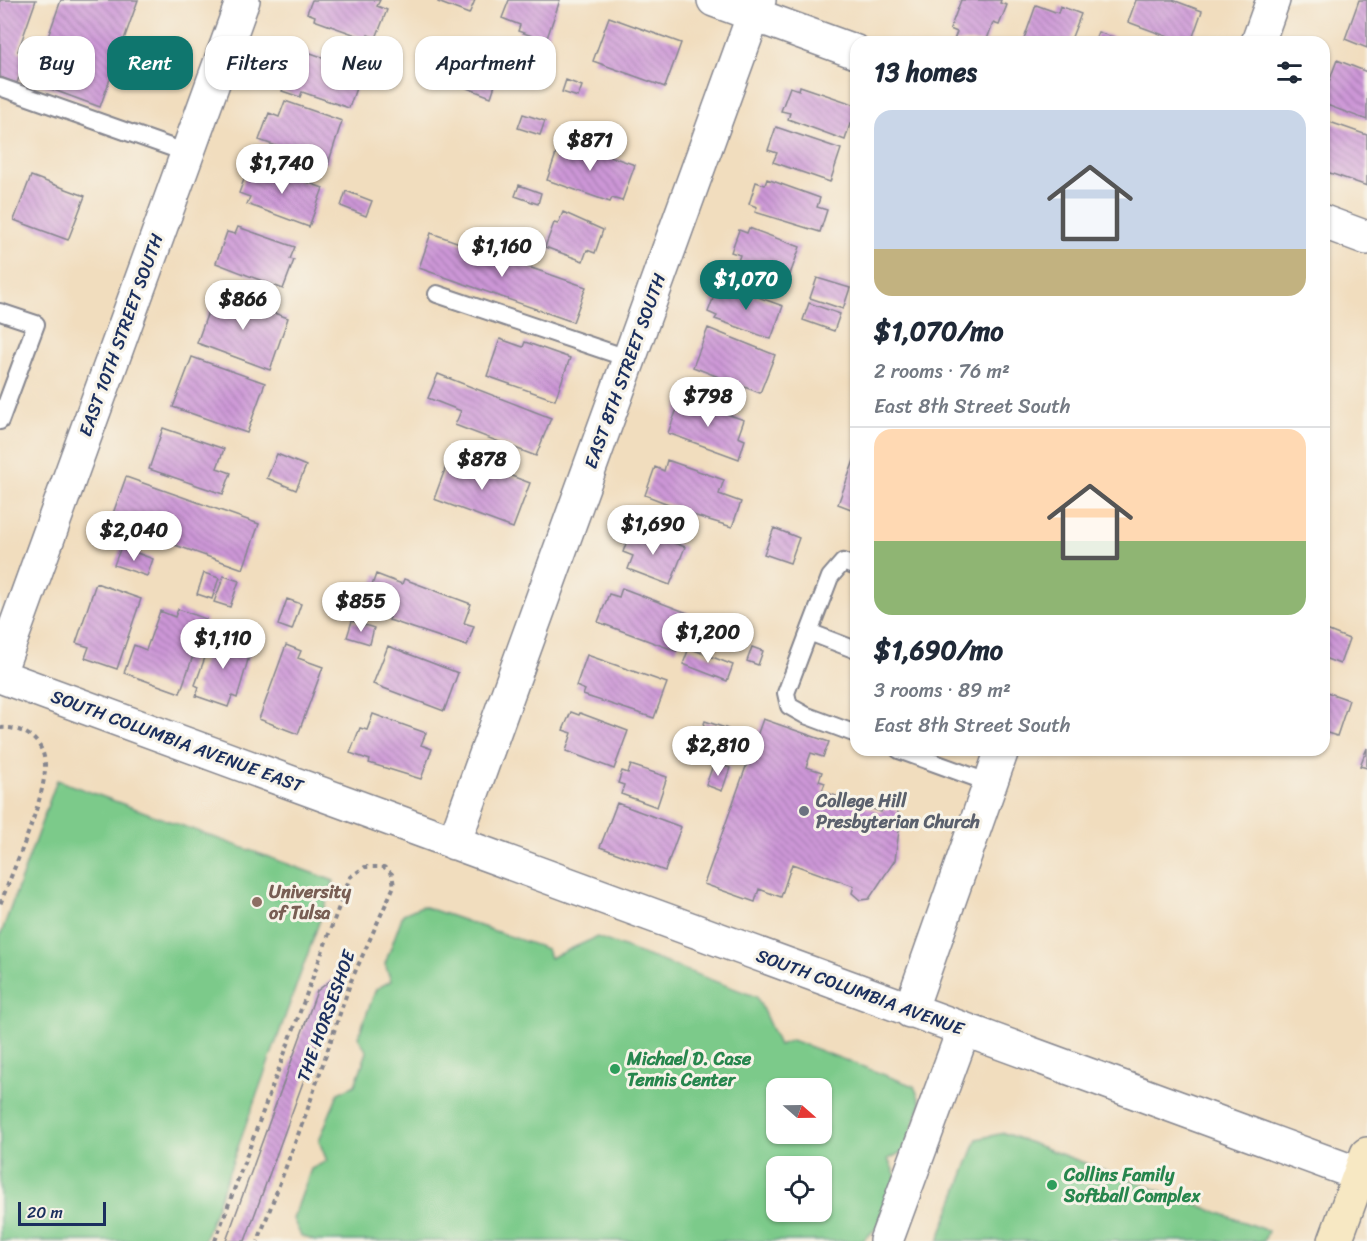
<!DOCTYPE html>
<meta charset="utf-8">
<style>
body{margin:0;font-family:Sriracha,sans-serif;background:#f2f2f3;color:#1f2937;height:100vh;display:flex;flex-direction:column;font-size:22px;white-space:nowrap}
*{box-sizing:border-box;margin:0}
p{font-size:20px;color:#747a83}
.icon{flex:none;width:33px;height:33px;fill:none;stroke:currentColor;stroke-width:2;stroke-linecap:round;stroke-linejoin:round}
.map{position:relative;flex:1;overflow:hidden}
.panel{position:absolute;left:850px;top:36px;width:480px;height:720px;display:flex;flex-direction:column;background:#fff;border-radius:18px;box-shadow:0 2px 4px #0004}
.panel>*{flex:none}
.top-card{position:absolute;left:18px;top:36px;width:570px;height:54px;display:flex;gap:12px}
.needle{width:39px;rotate:110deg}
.buttons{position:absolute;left:766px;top:1078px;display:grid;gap:12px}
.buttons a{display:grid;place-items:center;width:66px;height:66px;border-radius:12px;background:#fff;box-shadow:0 2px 4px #0004;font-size:30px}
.scale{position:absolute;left:18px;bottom:15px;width:88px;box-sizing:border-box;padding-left:6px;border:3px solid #1b2f5e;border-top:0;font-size:16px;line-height:21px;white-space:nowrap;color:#1b2f5e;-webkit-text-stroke:4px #f7f3e8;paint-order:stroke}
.price{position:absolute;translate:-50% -51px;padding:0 14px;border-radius:21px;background:#fff;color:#222;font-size:20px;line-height:39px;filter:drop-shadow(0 2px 3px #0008)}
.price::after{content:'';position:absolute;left:50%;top:36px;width:18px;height:14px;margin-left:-9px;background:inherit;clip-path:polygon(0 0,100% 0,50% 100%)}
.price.current{background:#0f766e;color:#fff}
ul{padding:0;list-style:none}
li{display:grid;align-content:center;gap:12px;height:318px;padding:0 24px}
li+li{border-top:2px solid #e0e1e3}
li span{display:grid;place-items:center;height:186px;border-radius:18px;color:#555}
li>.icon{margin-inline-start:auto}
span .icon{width:108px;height:108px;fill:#fffc;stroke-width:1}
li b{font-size:26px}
h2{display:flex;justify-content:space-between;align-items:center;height:72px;padding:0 24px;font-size:26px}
.chip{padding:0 21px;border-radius:18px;background:#fff;box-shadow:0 2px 4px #0004;font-size:21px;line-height:54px}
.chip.current{background:#0f766e;color:#fff}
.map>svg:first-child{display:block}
.pitch{fill:#7cca8a;stroke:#4c7c74;stroke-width:1.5;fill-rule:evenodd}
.building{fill:url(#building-back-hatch)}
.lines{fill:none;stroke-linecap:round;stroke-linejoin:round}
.lane-casing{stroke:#86868e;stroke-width:20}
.street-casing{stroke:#86868e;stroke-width:36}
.secondary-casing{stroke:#86868e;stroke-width:36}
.path{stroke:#86868e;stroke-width:4;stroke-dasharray:4.5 4.5;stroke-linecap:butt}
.lane{stroke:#fff;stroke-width:16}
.street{stroke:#fff;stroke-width:33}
.secondary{stroke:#f7e8c3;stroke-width:33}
.worship-dot{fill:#6b7280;stroke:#f7f3e8;stroke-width:2}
.education-dot{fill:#8d6e63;stroke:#f7f3e8;stroke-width:2}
.leisure-dot{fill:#2e9e5b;stroke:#f7f3e8;stroke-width:2}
.labels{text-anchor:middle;stroke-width:6;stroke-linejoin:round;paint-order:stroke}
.street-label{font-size:18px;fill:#1b2f5e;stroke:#f7f3e8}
.worship-label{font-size:18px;font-weight:bold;fill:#5b616d;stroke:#f7f3e8;text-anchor:start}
.education-label{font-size:18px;font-weight:bold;fill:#785e54;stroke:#f7f3e8;text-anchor:start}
.leisure-label{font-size:18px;font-weight:bold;fill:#27864d;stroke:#f7f3e8;text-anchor:start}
</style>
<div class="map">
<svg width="1367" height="1241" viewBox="0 0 1367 1241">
<defs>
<pattern id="building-back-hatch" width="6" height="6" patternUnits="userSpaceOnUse" patternTransform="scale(1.5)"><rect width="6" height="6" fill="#cd97d7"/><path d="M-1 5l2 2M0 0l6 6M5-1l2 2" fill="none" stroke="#a67cb2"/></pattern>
</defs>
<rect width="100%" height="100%" fill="#f7f3e8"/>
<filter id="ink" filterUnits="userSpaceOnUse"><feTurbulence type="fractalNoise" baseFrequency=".0167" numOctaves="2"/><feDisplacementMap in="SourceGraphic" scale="12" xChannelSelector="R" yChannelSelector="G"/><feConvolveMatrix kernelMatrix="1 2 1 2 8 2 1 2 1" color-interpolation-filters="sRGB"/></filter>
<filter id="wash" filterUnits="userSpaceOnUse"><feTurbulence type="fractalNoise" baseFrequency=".008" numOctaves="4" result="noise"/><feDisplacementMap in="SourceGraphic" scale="24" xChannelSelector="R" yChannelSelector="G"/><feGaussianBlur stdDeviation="1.35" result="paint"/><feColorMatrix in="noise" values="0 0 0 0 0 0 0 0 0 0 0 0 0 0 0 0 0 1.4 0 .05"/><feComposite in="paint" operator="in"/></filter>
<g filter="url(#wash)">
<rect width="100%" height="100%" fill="#f1ddbe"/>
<path class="pitch" d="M57 780 334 881 204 1241H0V937Z
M422 906 547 949 550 958 597 937 757 997 779 1045 792 1040 914 1086 921 1103 904 1151 888 1159 896 1176 879 1226 862 1241H315L301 1236 293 1219 311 1169 327 1161 319 1141 338 1093 355 1085 367 1052 358 1037 376 989 391 981 385 964 403 914ZM777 1089H822V1134H777ZM777 1167H822V1212H777Z
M1004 1133 1268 1231 1264 1241H938L977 1139Z"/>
<g id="blocks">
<path class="building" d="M0 0H36L18 51 27 54 17 83 0 77Z
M61 0H138L100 107 32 82Z
M312 0H380L377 6 387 10 376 38 368 35 367 39 314 20 315 16 307 13Z
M439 0H475L469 14 438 2Z
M509 0H560L546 41 518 31 520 25 502 18Z
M961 0H1001L1000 3 1007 5 999 25 993 23 986 42H953L957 32 950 29Z
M1136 0H1173L1202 11 1191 42H1182L1128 22Z
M1359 0H1367V48L1345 39Z
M1036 5 1058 13 1060 6 1081 14 1070 42H1023Z
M609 17 681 43 665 87 593 61Z
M1098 32 1127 42H1094Z
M302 50 362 71 349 108 302 92 300 97 282 91 289 72 294 74Z
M481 52 497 58 489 79 496 82 491 97 467 88Z
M1337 60 1367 72V120L1324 104V95Z
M566 80 582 86 578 97 562 92Z
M800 86 856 105 854 114 856 121 855 126 850 124 845 140 788 119 790 113 781 111 790 87 799 90Z
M285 101 342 121 328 164 259 140 269 113 279 117Z
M523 114 545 121 540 135 518 128Z
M1324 120 1367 135V186L1324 171Z
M776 127 841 149 830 182 773 162 777 153 768 150Z
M561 139 635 165 622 201 612 198 610 202 547 180Z
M262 166 323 188 309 227 247 204 250 197 239 193 246 174 257 178Z
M31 176 85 196 68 240 14 220Z
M767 179 820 198 817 207 827 210 820 232 755 212 757 207 749 204 756 182 765 185Z
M519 185 541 193 538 204 515 196Z
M346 191 372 201 366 216 341 206Z
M563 212 603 230 595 253 587 250 583 261 545 247 554 223 558 224Z
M238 227 295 247 290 259 294 260 283 289 216 263 227 232 235 234Z
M749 228 800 247 788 280 738 261 740 255 731 252 739 230 747 233Z
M431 233 586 287 573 322 419 268Z
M817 278 850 288 843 309 810 298Z
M727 286 783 306 771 339 715 319 717 316 708 312 717 288 725 291Z
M215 292 288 318 270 370 197 343Z
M809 303 840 314 834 331 803 320Z
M708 328 775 355 760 393 693 367Z
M500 339 523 347 525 342 570 358 555 400 487 376Z
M192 357 265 383 247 433 173 407Z
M438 374 551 418 536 456 455 425 461 411 428 398Z
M681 398 744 420 738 437 745 440 739 459 668 433Z
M163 428 224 449 217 468 231 473 223 494 149 469Z
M451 453 530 483 513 528 434 499Z
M277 454 306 466 296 490 267 478Z
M856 455V511L838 504Z
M667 460 724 480 719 494 741 502 732 527 683 512 684 510 645 495 655 467 664 471Z
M126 477 259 524 243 569 110 522Z
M632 527 685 547 670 585 628 569 633 556 623 552Z
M774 528 799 538 790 563 764 554Z
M121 547 153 559 147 576 114 565Z
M204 573 219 578 212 599 197 594Z
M376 574 402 584 404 579 471 604 464 623 474 626 467 646 389 620 390 618 364 608Z
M224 576 239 581 230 607 214 602Z
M96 583 141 599 117 669 85 658 89 647 76 643Z
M622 588 690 614 676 651 598 622 609 594 619 597Z
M287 599 301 604 292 630 278 625Z
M178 609 206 619 180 693 124 673 134 645 146 650 160 611 175 617Z
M352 621 374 628 370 644 347 637Z
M1324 629 1349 639 1340 664 1324 658Z
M214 633 252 646 237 698 232 696 228 707 196 696 199 687 195 685Z
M286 645 301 651 298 658 323 667 298 734 259 719Z
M388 646 458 673 444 711 373 684Z
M752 647 763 651 758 665 747 661Z
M689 648 733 665 727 681 683 664Z
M587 655 667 683 654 718 583 695 585 690 576 686Z
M1324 691 1349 700 1337 736 1324 732Z
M571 712 579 715 580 713 628 731 614 769 566 751 572 733 563 730Z
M373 714 426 733 421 745 432 749 421 779 369 763 370 760 350 753 360 728 367 730Z
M763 719 829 742 823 757 811 753 806 767 822 772 819 781 825 783 822 791 881 812 882 809 894 808 901 816 895 860 869 899 860 900 852 893 854 886 792 864 781 897 759 889 755 902 704 884Z
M705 721 728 729 719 753 697 744Z
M1367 748V768L1360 766Z
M714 762 730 768 722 791 706 785Z
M631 765 667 777 657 807 621 794 624 785 618 783 622 771 628 773Z
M617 803 681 827 665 871 600 847Z
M344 970 245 1241H226L317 991Z"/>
</g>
</g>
<g filter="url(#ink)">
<use href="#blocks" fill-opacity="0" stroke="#86868e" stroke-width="1.5"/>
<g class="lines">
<g class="lane-casing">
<path id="lane" d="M0 87 187 153
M437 294 630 359
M0 312 36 324 0 421
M856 567 843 562 830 577 809 632 856 650
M809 632 786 693 789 706 805 715 856 734
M899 750 990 783"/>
</g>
<g class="street-casing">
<path id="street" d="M714 0 856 52
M1258 42 1273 0
M1324 222 1367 238
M0 670 243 0
M0 676 1367 1177
M454 843 759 0
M910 1011 1002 750
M886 1241 958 1045"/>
</g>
<g class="secondary-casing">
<path id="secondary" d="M1335 1241 1367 1154"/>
</g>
<path class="path" d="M0 728C24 726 46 741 45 768 44 803 13 869 0 905
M215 1241 350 877 365 867H384L392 874 394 886 351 981 307 1111 258 1241"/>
<use href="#lane" class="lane"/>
<use href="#street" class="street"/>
<use href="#secondary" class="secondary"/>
</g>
</g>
<circle class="worship-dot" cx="804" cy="811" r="6"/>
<circle class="education-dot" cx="257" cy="902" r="6"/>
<g class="leisure-dot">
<circle cx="615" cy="1069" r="6"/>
<circle cx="1052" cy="1185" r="6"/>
</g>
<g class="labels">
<g class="street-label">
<text transform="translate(121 335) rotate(-70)" y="6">EAST 10TH STREET SOUTH</text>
<text transform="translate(625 371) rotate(-70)" y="6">EAST 8TH STREET SOUTH</text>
<text transform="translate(177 741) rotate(20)" y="6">SOUTH COLUMBIA AVENUE EAST</text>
<text transform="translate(860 992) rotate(20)" y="6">SOUTH COLUMBIA AVENUE</text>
<text transform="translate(326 1016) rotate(-70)" y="6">THE HORSESHOE</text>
</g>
<g class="worship-label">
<text x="816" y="807">College Hill<tspan x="816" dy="21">Presbyterian Church</tspan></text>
</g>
<g class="education-label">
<text x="269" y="898">University<tspan x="269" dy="21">of Tulsa</tspan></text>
</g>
<g class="leisure-label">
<text x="627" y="1065">Michael D. Case<tspan x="627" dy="21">Tennis Center</tspan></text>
<text x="1064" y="1181">Collins Family<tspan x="1064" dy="21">Softball Complex</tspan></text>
</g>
</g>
</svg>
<div class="buttons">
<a><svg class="needle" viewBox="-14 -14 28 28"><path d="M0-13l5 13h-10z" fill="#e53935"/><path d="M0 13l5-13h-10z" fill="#747a83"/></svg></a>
<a><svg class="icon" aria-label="locate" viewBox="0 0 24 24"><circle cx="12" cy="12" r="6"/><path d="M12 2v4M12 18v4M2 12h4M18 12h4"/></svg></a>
</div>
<div class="scale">20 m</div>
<b class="price" style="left:590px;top:172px">$871</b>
<b class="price" style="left:282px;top:195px">$1,740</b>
<b class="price" style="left:502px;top:278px">$1,160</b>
<b class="price current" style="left:746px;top:311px">$1,070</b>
<b class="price" style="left:243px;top:331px">$866</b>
<b class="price" style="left:708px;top:428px">$798</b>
<b class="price" style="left:482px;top:491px">$878</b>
<b class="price" style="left:653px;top:556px">$1,690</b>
<b class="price" style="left:134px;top:562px">$2,040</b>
<b class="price" style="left:361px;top:633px">$855</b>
<b class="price" style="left:708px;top:664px">$1,200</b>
<b class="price" style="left:223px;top:670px">$1,110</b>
<b class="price" style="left:718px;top:777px">$2,810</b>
<div class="top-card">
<a class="chip">Buy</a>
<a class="chip current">Rent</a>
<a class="chip">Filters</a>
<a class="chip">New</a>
<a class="chip">Apartment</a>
</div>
<section class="panel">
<h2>13 homes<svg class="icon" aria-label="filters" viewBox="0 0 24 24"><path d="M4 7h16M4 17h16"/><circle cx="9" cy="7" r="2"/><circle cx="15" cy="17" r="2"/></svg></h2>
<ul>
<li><span style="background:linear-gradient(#c9d6e8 75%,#c2b280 0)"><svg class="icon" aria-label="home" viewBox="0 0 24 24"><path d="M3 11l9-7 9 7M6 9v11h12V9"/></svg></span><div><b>$1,070/mo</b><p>2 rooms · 76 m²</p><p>East 8th Street South</p></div></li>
<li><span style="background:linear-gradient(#ffd9b3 60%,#8fb573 0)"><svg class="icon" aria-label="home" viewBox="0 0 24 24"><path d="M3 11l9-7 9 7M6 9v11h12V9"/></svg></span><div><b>$1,690/mo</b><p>3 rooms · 89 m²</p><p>East 8th Street South</p></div></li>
</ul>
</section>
</div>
